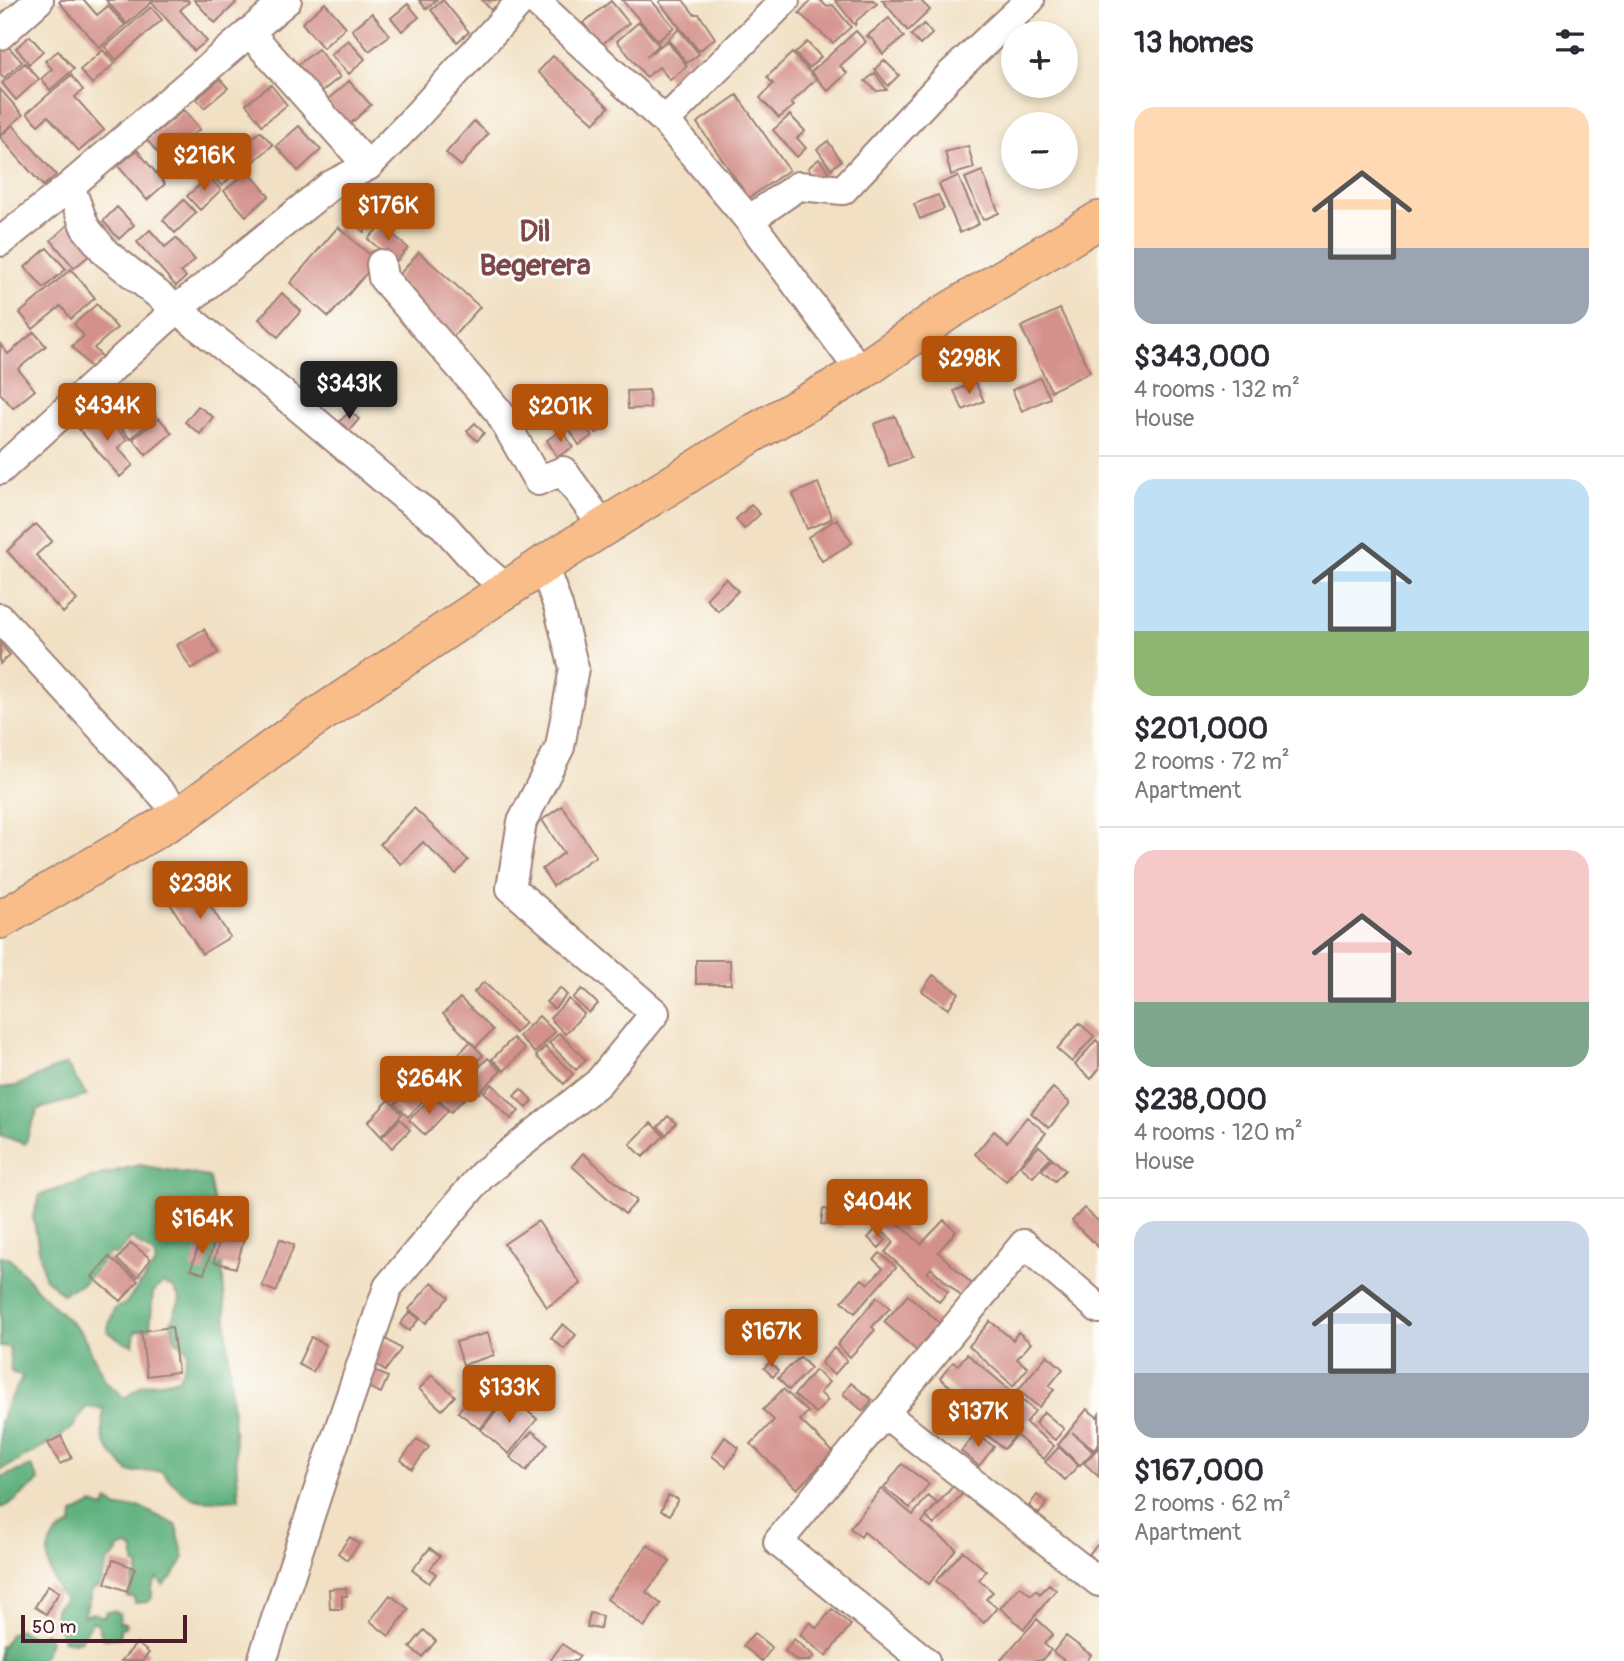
<!DOCTYPE html>
<meta charset="utf-8">
<style>
body{margin:0;font-family:Pangolin,sans-serif;background:#f7f7f7;color:#2b2b33;height:100vh;display:flex;flex-direction:column;font-size:26px;white-space:nowrap}
*{box-sizing:border-box;margin:0}
p{font-size:23px;color:#7c7c81}
.icon{flex:none;width:38px;height:38px;fill:none;stroke:currentColor;stroke-width:2;stroke-linecap:round;stroke-linejoin:round}
.map{position:relative;flex:1;overflow:hidden}
.panel{display:flex;flex-direction:column;background:#fff;width:525px}
.panel>*{flex:none}
.buttons{position:absolute;left:1001px;top:21px;display:grid;gap:14px}
.buttons a{display:grid;place-items:center;width:77px;height:77px;border-radius:50%;background:#fff;box-shadow:0 4px 10px #0003;font-size:35px}
.scale{position:absolute;left:21px;bottom:18px;width:166px;box-sizing:border-box;padding-left:7px;border:4px solid #4a1f2b;border-top:0;font-size:19px;line-height:24px;white-space:nowrap;color:#4a1f2b;-webkit-text-stroke:5px #fdfcf7;paint-order:stroke}
.price{position:absolute;translate:-50% -60px;padding:0 16px;border-radius:7px;background:#b45309;color:#fff;font-size:23px;line-height:46px;filter:drop-shadow(0 2px 4px #0008)}
.price::after{content:'';position:absolute;left:50%;top:42px;width:21px;height:16px;margin-left:-10px;background:inherit;clip-path:polygon(0 0,100% 0,50% 100%)}
.price.current{background:#222;color:#fff}
ul{padding:0;list-style:none}
li{display:grid;align-content:center;gap:14px;height:371px;padding:0 35px}
li+li{border-top:2px solid #e1e1e2}
li span{display:grid;place-items:center;height:217px;border-radius:21px;color:#555}
li>.icon{margin-inline-start:auto}
span .icon{width:126px;height:126px;fill:#fffc;stroke-width:1}
li b{font-size:30px}
h2{display:flex;justify-content:space-between;align-items:center;height:84px;padding:0 35px;font-size:30px}
main{display:flex;flex:1;min-height:0}
.map>svg:first-child{display:block}
.forest{fill:#5fb17f;stroke:#546855;stroke-width:2}
.building{fill:#d4918c}
.lines{fill:none;stroke-linecap:round;stroke-linejoin:round}
.minor-casing{stroke:#9e8077;stroke-width:32}
.major-casing{stroke:#9e8077;stroke-width:40}
.minor{stroke:#fff;stroke-width:28}
.major{stroke:#f8bd89;stroke-width:37}
.labels{text-anchor:middle;stroke-width:6;stroke-linejoin:round;paint-order:stroke}
.district-label{font-size:30px;font-weight:bold;fill:#7a474d;stroke:#fdfcf7}
</style>
<main>
<div class="map">
<svg width="1099" height="1661" viewBox="0 0 1099 1661">
<rect width="100%" height="100%" fill="#fdfcf7"/>
<filter id="ink" filterUnits="userSpaceOnUse"><feTurbulence type="fractalNoise" baseFrequency=".0143" numOctaves="2"/><feDisplacementMap in="SourceGraphic" scale="14" xChannelSelector="R" yChannelSelector="G"/><feConvolveMatrix kernelMatrix="1 2 1 2 8 2 1 2 1" color-interpolation-filters="sRGB"/></filter>
<filter id="wash" filterUnits="userSpaceOnUse"><feTurbulence type="fractalNoise" baseFrequency=".00686" numOctaves="4" result="noise"/><feDisplacementMap in="SourceGraphic" scale="28" xChannelSelector="R" yChannelSelector="G"/><feGaussianBlur stdDeviation="1.57" result="paint"/><feColorMatrix in="noise" values="0 0 0 0 0 0 0 0 0 0 0 0 0 0 0 0 0 1.4 0 .05"/><feComposite in="paint" operator="in"/></filter>
<g filter="url(#wash)">
<rect width="100%" height="100%" fill="#f1e0c3"/>
<path class="forest" d="M66 1064 87 1096 38 1109 25 1144 0 1135V1088L16 1086Z
M139 1165 209 1177 220 1237 239 1499C192 1502 195 1505 161 1471L129 1472C106 1447 98 1444 104 1409L86 1407 73 1427 61 1436 0 1471V1421L3 1419 5 1408 23 1377 11 1372 9 1347 0 1346V1256L10 1259 46 1299 82 1333 106 1382 125 1398 142 1385 179 1379 188 1353 184 1346 176 1341 171 1322 180 1299 174 1288 163 1283 153 1292 150 1328 135 1331 133 1345 124 1342 107 1331 114 1309 125 1304 156 1263 154 1255 131 1238 117 1255 109 1253 84 1283 62 1294 44 1277 33 1216 40 1195 101 1175Z
M31 1466 39 1481 12 1503 0 1508V1478Z
M108 1500 117 1508 140 1507 176 1525 184 1558 173 1576 163 1585 157 1578 152 1588V1598L147 1602 135 1603 134 1597H128L134 1578 138 1577V1566L134 1564V1551L129 1546 118 1548V1552L108 1561 100 1586 92 1590 84 1616 93 1613 104 1617 107 1611H114L120 1614 119 1623H126L125 1627 120 1628V1637L103 1639 98 1624 93 1621 81 1640 74 1642 63 1640 59 1629 53 1621 56 1607 65 1600C47 1574 35 1539 72 1525L73 1514 93 1504 104 1508Z
M18 1629 37 1639 46 1632 50 1641 45 1654 39 1660 0 1661V1646H3L10 1634Z"/>
<g id="blocks">
<path class="building" d="M61 0H84L97 15 108 6 125 25 100 48 59 2Z
M106 0H188L189 2 180 10 207 41 194 51 152 2 127 24Z
M194 0H233L236 3 215 23Z
M419 0H437L426 9Z
M443 0 469 32 457 42 431 10Z
M482 0H503L491 10Z
M622 0H651L674 27 658 41Z
M661 0H683L694 14H699L715 38 699 51 659 2Z
M811 0H820L826 6 833 5 851 27 833 43 799 13Z
M835 0H873L877 4 857 20 855 25Z
M882 0H920L930 10 908 31Z
M611 1 629 23 601 45 583 23Z
M325 3 346 27 323 48 302 23Z
M408 4 419 17 402 31 391 18Z
M151 7 162 20 116 60 105 47Z
M372 13 390 35 369 51 352 30Z
M889 18 904 37 883 54 873 40 867 36Z
M639 22 659 45 646 57 667 41 687 66 670 80 659 67 646 77 617 41Z
M924 24 932 34 920 45 911 35Z
M679 29 699 54 687 63 668 39Z
M856 31 866 42 840 66 847 73 828 91 811 72Z
M30 36 43 51 29 64 16 48Z
M348 40 365 59 349 74 331 55Z
M807 42 821 57 809 68 795 53Z
M5 43 22 62 4 78 0 74V48Z
M318 49 340 77 321 92 298 65Z
M103 50 115 63 92 84 80 70Z
M58 51 74 69 50 90 41 79 52 69 45 61Z
M792 53 816 79 791 103 794 106 779 118 760 98 773 84 767 77Z
M553 56 609 107 594 123 538 72Z
M884 60 899 75 888 86 875 69Z
M25 63 39 79 16 100 2 83Z
M875 73 887 90 877 91 865 81Z
M71 75 83 90 75 97 104 130 79 151 48 116 38 125 27 113Z
M220 79 228 88 204 108 197 99Z
M349 81 371 105 348 126 326 101Z
M271 85 287 105 262 125 246 104Z
M0 89 23 115 0 135Z
M737 95 789 170 749 198 697 123Z
M184 110 200 129 181 144 194 160 176 175 147 140Z
M790 115 805 131 797 138 806 148 797 157 773 130Z
M474 121 488 134 461 166 446 153Z
M13 125 56 175 43 186 0 137Z
M299 126 321 150 298 171 276 146Z
M260 131 273 145 251 164 239 151Z
M828 141 841 161 831 169 817 149Z
M968 146 974 168 951 175 945 152Z
M137 150 165 184 147 200 118 166Z
M231 153 243 166 222 186 210 173Z
M819 159 829 172 818 181 808 168Z
M248 171 269 196 246 216 224 191Z
M982 171 999 213 983 220 965 178Z
M958 176 979 224 960 233 939 184Z
M209 177 221 190 200 210 187 196Z
M368 191 389 211 377 224 373 221 364 232 346 216Z
M938 195 944 209 920 219 914 204Z
M184 200 196 213 175 233 163 220Z
M117 207 134 225 119 239 103 221Z
M72 221 96 250 74 268 51 240Z
M382 224 408 248 395 263 368 239Z
M338 227 377 261 329 317 290 283Z
M150 230 165 247 176 238 195 260 181 272 186 277 176 286 137 242Z
M47 248 66 269 44 288 25 267Z
M419 252 480 307 452 338 391 284Z
M71 269 95 298 71 319 61 306 33 329 20 313Z
M282 293 301 311 278 337 259 319Z
M97 304 117 328 94 348 104 359 92 369 72 346 84 336 74 324Z
M1060 309 1090 372 1051 391 1021 327Z
M34 332 46 346 18 369 35 390 13 408 0 393V344L8 354Z
M1040 378 1050 398 1022 411 1012 390Z
M975 382 984 401 963 410 954 391Z
M120 388 131 399 137 394 156 416 130 439 101 405Z
M649 390 650 408 628 409 627 391Z
M587 396 607 426 596 433 577 403Z
M198 406 213 417 200 434 185 422Z
M350 411 359 419 349 431 339 422Z
M97 414 103 421 107 417 127 440 118 448 133 465 120 477 79 429Z
M895 416 911 458 889 466 874 424Z
M159 418 172 433 146 455 133 439Z
M581 418 592 436 579 445 568 427Z
M475 423 484 433 477 441 467 431Z
M562 430 573 447 557 457 547 440Z
M818 483 832 519 807 529 793 494Z
M751 505 760 514 744 529 736 519Z
M837 519 852 543 822 561 808 537Z
M36 524 52 541 36 555 77 600 63 613 7 551Z
M726 578 738 591 718 611 706 599Z
M204 629 218 653 191 669 177 645Z
M0 643 10 655 0 664Z
M562 806 596 856 553 886 542 869 564 853 542 820Z
M414 808 468 860 456 874 423 842 401 864 380 844Z
M199 888 230 937 202 954 171 905Z
M696 960H730L731 984H696Z
M933 975 959 993 948 1009 922 991Z
M484 982 525 1023 515 1033 474 992Z
M560 988 567 995 554 1009 546 1002Z
M582 989 598 1004 589 1013 573 998Z
M460 998 493 1030 476 1047 443 1014Z
M569 999 584 1014 565 1034 550 1018Z
M539 1016 555 1032 535 1053 519 1036Z
M1079 1023 1094 1036 1072 1062 1057 1049Z
M559 1033 586 1060 576 1070 549 1043Z
M513 1038 525 1049 504 1071 492 1059Z
M1096 1040 1099 1043V1069L1091 1079 1075 1065Z
M470 1042 483 1055 463 1075 450 1063Z
M545 1047 573 1074 564 1084 536 1056Z
M488 1058 501 1071 479 1093 466 1080Z
M460 1078 472 1091 451 1112 439 1099Z
M417 1082 429 1094 408 1117 395 1104Z
M492 1084 519 1111 511 1119 484 1092Z
M1053 1088 1070 1103 1049 1128 1031 1113Z
M521 1089 533 1101 527 1108 514 1096Z
M433 1096 448 1111 425 1135 409 1120Z
M389 1100 402 1114 381 1136 368 1122Z
M668 1116 676 1123 666 1135 658 1127Z
M1027 1117 1046 1133 1006 1181 975 1154 994 1131 1007 1142Z
M400 1119 410 1130 392 1148 382 1137Z
M651 1123 664 1136 643 1157 630 1144Z
M1039 1146 1051 1157 1033 1177 1020 1166Z
M583 1153 637 1201 625 1214 572 1166Z
M1052 1158 1065 1170 1055 1181 1042 1170Z
M874 1201 921 1244 944 1220 956 1231 938 1252 973 1285 962 1297 931 1268 927 1273 948 1292 939 1302 885 1252 894 1242 863 1213Z
M1084 1208 1099 1222V1248L1072 1221Z
M823 1209 844 1212 842 1226 821 1224Z
M538 1221 581 1284 547 1307 504 1244Z
M222 1229 245 1235 236 1268 214 1262Z
M875 1230 886 1240 879 1248 868 1238Z
M201 1238 214 1243 204 1274 191 1269Z
M280 1239 294 1245 276 1292 262 1286Z
M131 1243 151 1259 137 1277 117 1260Z
M880 1253 896 1267 855 1313 842 1301 862 1279 868 1284 883 1268 874 1260Z
M109 1257 138 1281 121 1301 92 1277Z
M432 1282 449 1297 426 1323 409 1309Z
M908 1295 941 1324 917 1351 884 1322Z
M877 1297 890 1308 872 1327 875 1330 850 1357 837 1345Z
M410 1312 419 1319 409 1331 400 1324Z
M990 1321 1013 1340 1018 1332 1031 1343 1017 1359 1028 1368 1013 1386 969 1346Z
M563 1324 576 1335 564 1349 551 1338Z
M172 1327 178 1372 147 1376 141 1331Z
M488 1333 494 1355 463 1365 456 1342Z
M311 1337 326 1345 313 1372 298 1364Z
M386 1339 401 1349 385 1371 371 1360Z
M834 1348 847 1360 834 1375 821 1363Z
M967 1354 1035 1411 1026 1423 1054 1446 1044 1459 1016 1435 1004 1449 980 1429 976 1433 960 1420 972 1405 940 1378 953 1362 958 1365Z
M1047 1355 1063 1369 1049 1386 1054 1390 1039 1407 1018 1390Z
M800 1357 811 1368 789 1390 778 1378Z
M770 1362 778 1371 773 1377 764 1368Z
M369 1368 388 1377 381 1393 361 1384Z
M815 1370 829 1382 820 1393 828 1400 816 1413 794 1395Z
M432 1375 455 1396 442 1410 419 1389Z
M851 1383 872 1400 863 1411 843 1394Z
M476 1389 497 1407 480 1429 458 1412Z
M783 1389 808 1412 800 1420 833 1452 797 1489 751 1444 774 1420 763 1410Z
M509 1396 537 1419 509 1454 481 1430Z
M1087 1409 1097 1417 1099 1414V1444L1094 1450 1072 1432 1093 1452 1080 1465 1058 1445Z
M1044 1412 1064 1429 1055 1440 1035 1423Z
M532 1431 548 1444 526 1471 510 1457Z
M976 1433 994 1447 979 1466 961 1451Z
M61 1436 72 1458 60 1464 48 1443Z
M725 1437 739 1448 726 1467 712 1456Z
M417 1439 429 1447 412 1469 401 1460Z
M1059 1447 1078 1466 1065 1480 1045 1462Z
M1099 1447V1477L1084 1463Z
M902 1464 929 1484 910 1508 884 1488Z
M956 1483 965 1491 934 1525 926 1517Z
M881 1489 913 1515 928 1496 937 1503 922 1522 956 1549 929 1584 864 1532 861 1537 850 1528Z
M668 1495 678 1499 670 1515 661 1511Z
M1037 1495 1047 1503 1039 1514 1029 1506Z
M350 1537 359 1544 347 1560 338 1553Z
M1099 1543V1563L1089 1554Z
M648 1545 670 1562 646 1592 661 1604 644 1627 607 1599Z
M430 1548 440 1556 430 1569 436 1574 429 1583 412 1570Z
M963 1551 986 1571 979 1580 993 1592 986 1599 997 1608 984 1623 936 1581Z
M113 1560 135 1568 127 1591 105 1583Z
M1049 1584 1056 1590 1024 1629 1000 1608 1020 1586 1031 1595 1036 1590 1040 1594Z
M48 1585 59 1592 46 1614 35 1607Z
M346 1588 347 1596H342V1609H330L329 1589Z
M390 1595 409 1609 389 1636 370 1621Z
M832 1609 851 1625 826 1656 800 1635 810 1622 817 1628Z
M590 1613 602 1616 600 1629 587 1627Z
M1037 1619 1053 1634 1044 1644 1051 1650 1041 1661H1000Z
M424 1630 436 1641 422 1657 410 1647Z
M754 1633 772 1648 762 1661 743 1646Z
M1066 1636 1091 1655 1087 1661H1065L1053 1652Z
M794 1639 814 1656 810 1661H797L785 1651Z
M137 1643 149 1653 142 1661H121Z
M562 1644 580 1656 576 1661H550Z"/>
</g>
</g>
<g filter="url(#ink)">
<use href="#blocks" fill-opacity="0" stroke="#9e8077" stroke-width="2"/>
<g class="lines">
<g class="minor-casing">
<path id="minor" d="M534 0 665 121 749 220 861 372
M0 35 39 0
M665 121 785 0
M368 166 409 124 522 0
M70 186 85 227 106 253 277 389 406 498 443 525 478 564 507 589
M749 220 798 186 843 190 949 76 1030 0
M0 242 70 186 287 0
M381 264 383 278 499 412 538 481 563 471 603 526
M0 470 177 309 331 185 368 166 249 32
M0 618 181 815
M884 1413 1099 1582
M262 1661 322 1479 388 1287 482 1175 598 1083 655 1013 511 888 522 822 560 747 574 668 558 606 543 565
M925 1661 778 1542 1024 1244 1099 1309"/>
</g>
<g class="major-casing">
<path id="major" d="M0 920 181 815 303 726 543 565 757 431 861 372 944 314 1099 220"/>
</g>
<use href="#minor" class="minor"/>
<use href="#major" class="major"/>
</g>
</g>
<g class="labels">
<g class="district-label">
<text x="535" y="241">Dil<tspan x="535" dy="34">Begerera</tspan></text>
</g>
</g>
</svg>
<div class="buttons">
<a>+</a>
<a>−</a>
</div>
<div class="scale">50 m</div>
<b class="price" style="left:204px;top:193px">$216K</b>
<b class="price" style="left:388px;top:243px">$176K</b>
<b class="price" style="left:969px;top:396px">$298K</b>
<b class="price current" style="left:349px;top:421px">$343K</b>
<b class="price" style="left:107px;top:443px">$434K</b>
<b class="price" style="left:560px;top:444px">$201K</b>
<b class="price" style="left:200px;top:921px">$238K</b>
<b class="price" style="left:429px;top:1116px">$264K</b>
<b class="price" style="left:877px;top:1239px">$404K</b>
<b class="price" style="left:202px;top:1256px">$164K</b>
<b class="price" style="left:771px;top:1369px">$167K</b>
<b class="price" style="left:509px;top:1425px">$133K</b>
<b class="price" style="left:978px;top:1449px">$137K</b>
</div>
<section class="panel">
<h2>13 homes<svg class="icon" aria-label="filters" viewBox="0 0 24 24"><path d="M4 7h16M4 17h16"/><circle cx="9" cy="7" r="2"/><circle cx="15" cy="17" r="2"/></svg></h2>
<ul>
<li><span style="background:linear-gradient(#ffd9b3 65%,#9aa5b1 0)"><svg class="icon" aria-label="home" viewBox="0 0 24 24"><path d="M3 11l9-7 9 7M6 9v11h12V9"/></svg></span><div><b>$343,000</b><p>4 rooms · 132 m²</p><p>House</p></div></li>
<li><span style="background:linear-gradient(#bfe0f5 70%,#8fb573 0)"><svg class="icon" aria-label="home" viewBox="0 0 24 24"><path d="M3 11l9-7 9 7M6 9v11h12V9"/></svg></span><div><b>$201,000</b><p>2 rooms · 72 m²</p><p>Apartment</p></div></li>
<li><span style="background:linear-gradient(#f6c9c9 70%,#7fa58c 0)"><svg class="icon" aria-label="home" viewBox="0 0 24 24"><path d="M3 11l9-7 9 7M6 9v11h12V9"/></svg></span><div><b>$238,000</b><p>4 rooms · 120 m²</p><p>House</p></div></li>
<li><span style="background:linear-gradient(#c9d6e8 70%,#9aa5b1 0)"><svg class="icon" aria-label="home" viewBox="0 0 24 24"><path d="M3 11l9-7 9 7M6 9v11h12V9"/></svg></span><div><b>$167,000</b><p>2 rooms · 62 m²</p><p>Apartment</p></div></li>
</ul>
</section>
</main>
